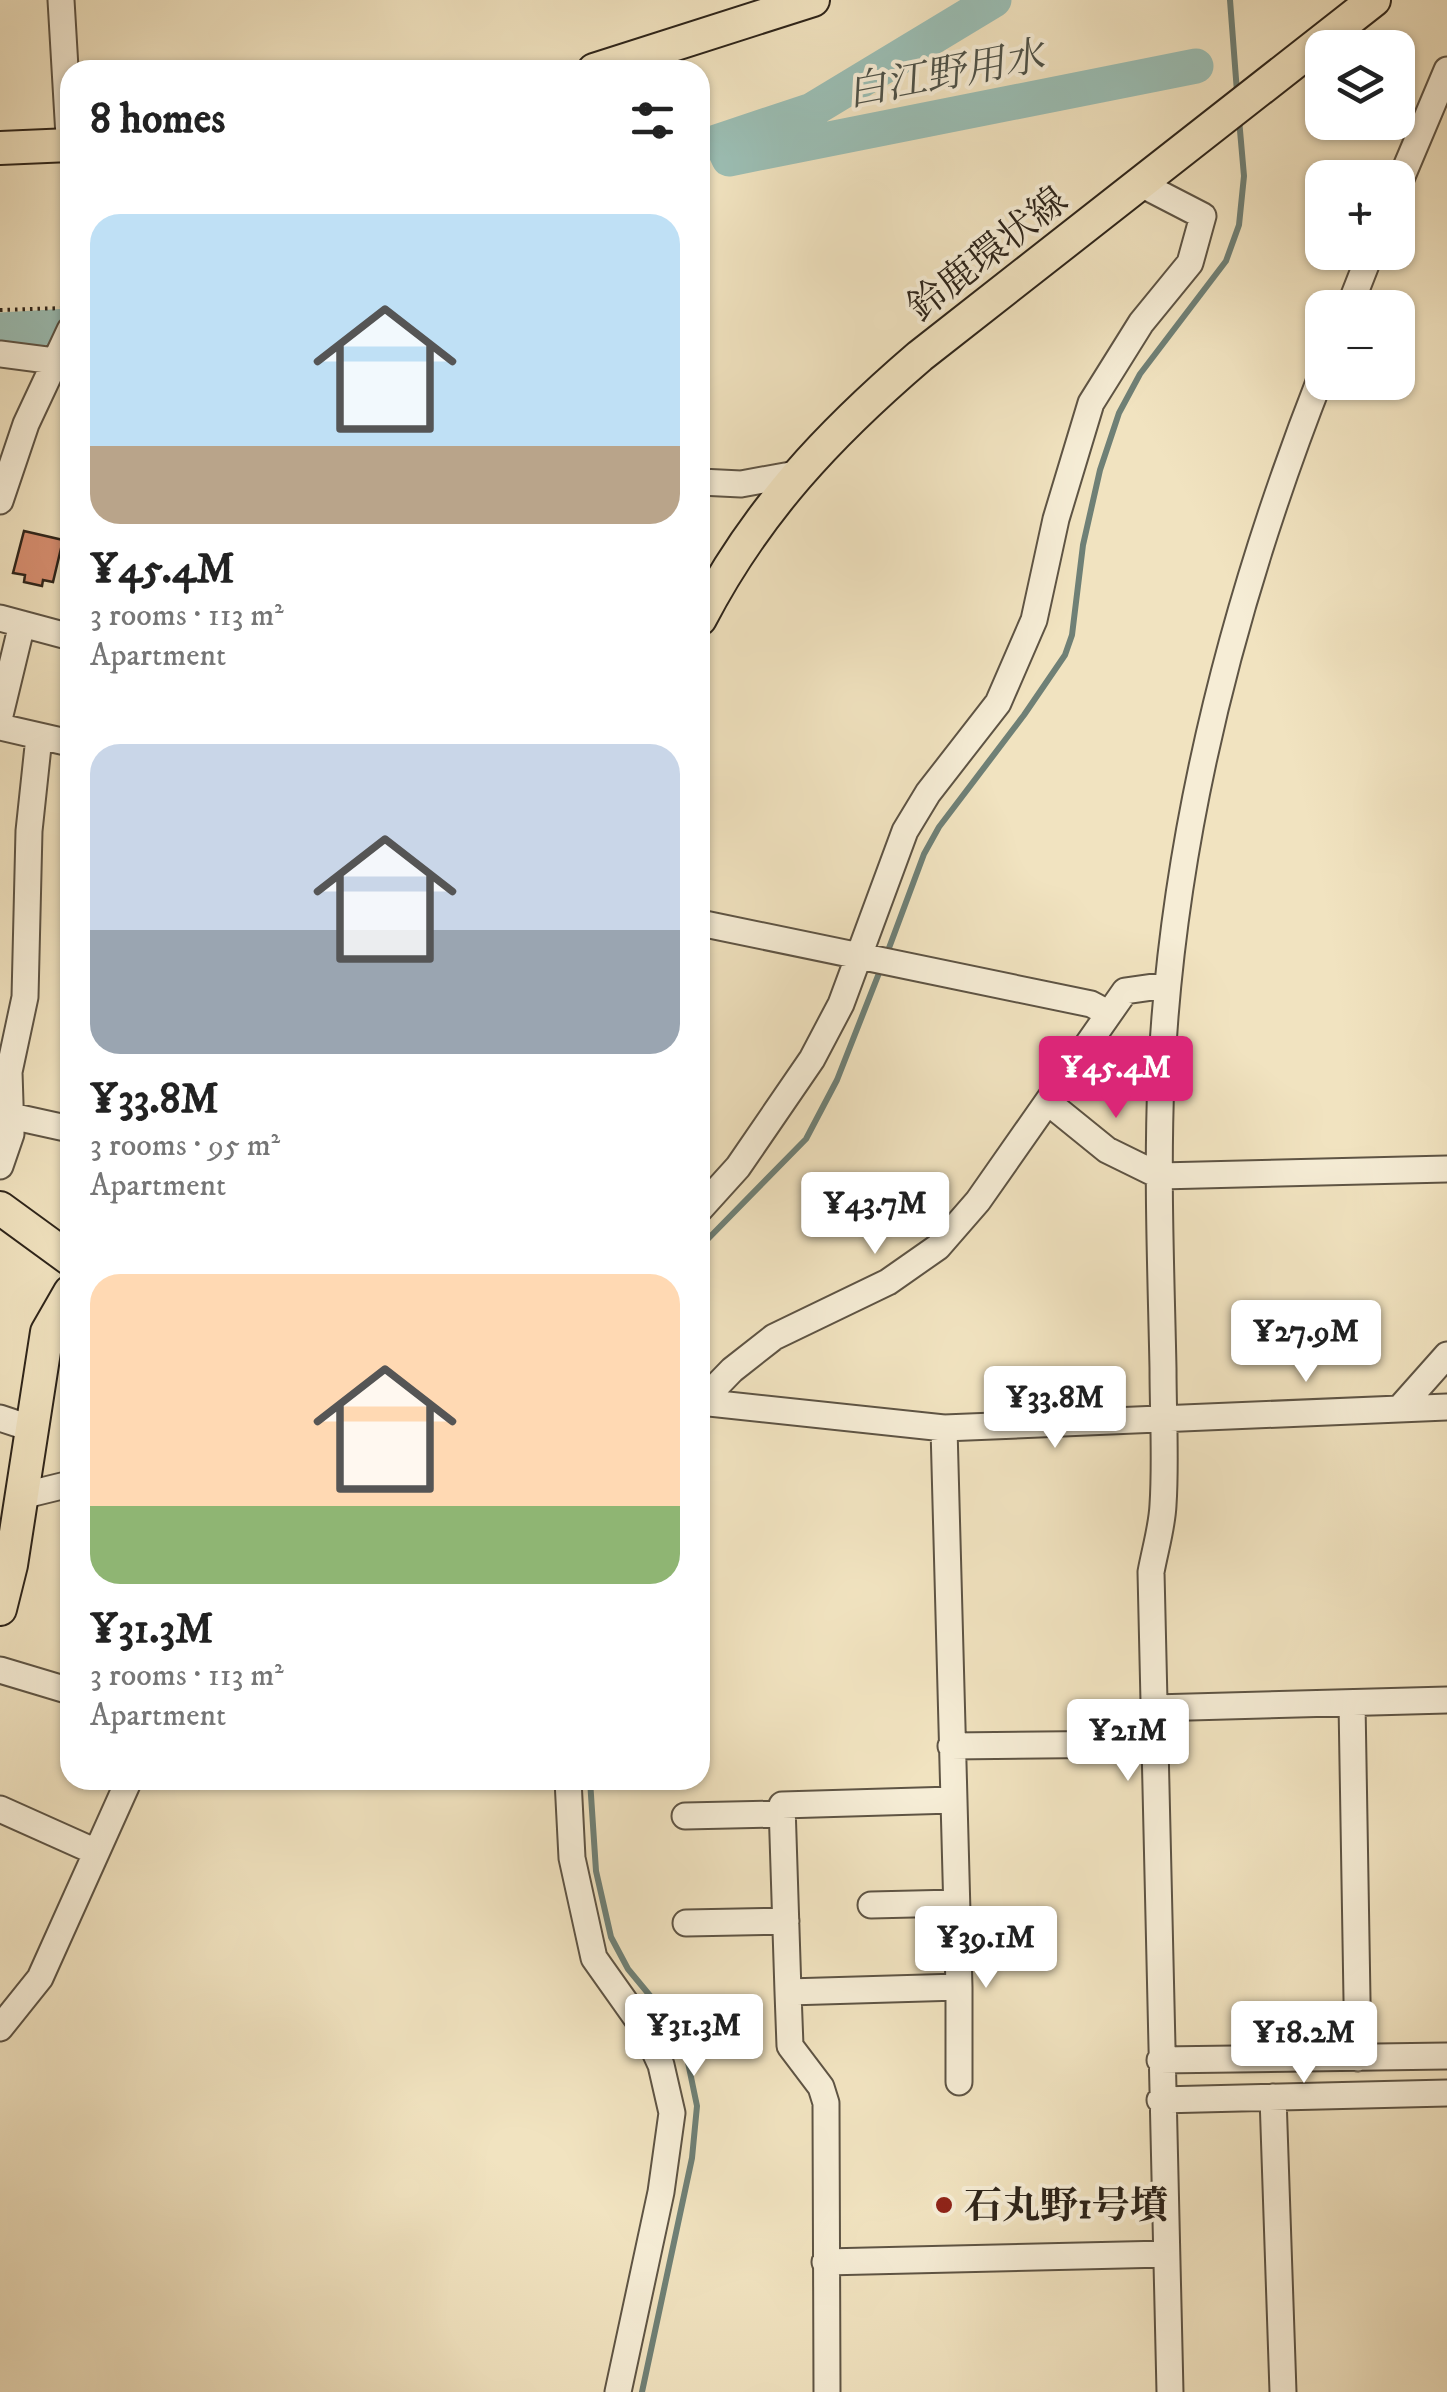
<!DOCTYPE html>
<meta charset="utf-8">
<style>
body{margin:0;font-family:"IM FELL DW Pica","Noto Serif JP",serif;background:#f2f2f2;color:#222;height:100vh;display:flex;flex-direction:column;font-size:38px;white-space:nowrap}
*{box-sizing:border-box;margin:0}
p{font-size:32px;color:#767676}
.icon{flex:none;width:55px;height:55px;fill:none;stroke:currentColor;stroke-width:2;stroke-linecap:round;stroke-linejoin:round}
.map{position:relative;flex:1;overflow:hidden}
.side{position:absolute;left:60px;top:60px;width:650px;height:1730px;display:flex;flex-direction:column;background:#fff;border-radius:30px;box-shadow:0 2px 8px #0004}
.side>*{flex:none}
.buttons{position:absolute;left:1305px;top:30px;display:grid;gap:20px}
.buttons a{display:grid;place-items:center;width:110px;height:110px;border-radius:20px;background:#fff;box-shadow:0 2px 8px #0004;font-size:50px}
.price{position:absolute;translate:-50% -85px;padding:0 22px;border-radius:10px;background:#fff;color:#222;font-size:32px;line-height:65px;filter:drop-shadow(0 2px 5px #0008)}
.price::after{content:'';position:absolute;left:50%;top:60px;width:30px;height:22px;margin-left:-15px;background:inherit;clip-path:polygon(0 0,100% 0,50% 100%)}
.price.selected{background:#db2777;color:#fff}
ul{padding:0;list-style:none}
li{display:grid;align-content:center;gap:20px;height:530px;padding:0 30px}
li span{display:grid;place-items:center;height:310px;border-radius:30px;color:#555}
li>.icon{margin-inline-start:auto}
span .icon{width:180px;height:180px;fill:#fffc;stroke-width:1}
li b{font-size:42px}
h2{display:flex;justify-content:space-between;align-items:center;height:120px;padding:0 30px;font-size:42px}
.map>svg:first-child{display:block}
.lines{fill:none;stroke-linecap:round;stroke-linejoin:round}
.stream{stroke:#6f8076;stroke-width:6}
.river{stroke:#9bbeb4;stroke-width:35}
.building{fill:#d88f71;stroke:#2d241a;stroke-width:2.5}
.minor-casing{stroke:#5e5444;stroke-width:29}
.major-casing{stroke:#2d241a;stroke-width:36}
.path{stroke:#2d241a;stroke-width:4;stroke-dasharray:2.5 5;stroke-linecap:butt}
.minor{stroke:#f6edd6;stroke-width:25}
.major{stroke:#f1e3c0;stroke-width:32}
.poi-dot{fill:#8f2418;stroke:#f6edd6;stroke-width:4}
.labels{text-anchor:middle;stroke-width:8;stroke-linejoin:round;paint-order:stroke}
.street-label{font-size:38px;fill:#2d241a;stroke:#f6edd6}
.poi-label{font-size:38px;font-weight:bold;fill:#2d241a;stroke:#f6edd6;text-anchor:start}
.water-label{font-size:40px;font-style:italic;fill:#4e5248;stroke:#f6edd6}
</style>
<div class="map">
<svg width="1447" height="2392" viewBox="0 0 1447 2392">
<rect width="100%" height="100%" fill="#f1e3c0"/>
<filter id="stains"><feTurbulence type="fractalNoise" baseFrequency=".002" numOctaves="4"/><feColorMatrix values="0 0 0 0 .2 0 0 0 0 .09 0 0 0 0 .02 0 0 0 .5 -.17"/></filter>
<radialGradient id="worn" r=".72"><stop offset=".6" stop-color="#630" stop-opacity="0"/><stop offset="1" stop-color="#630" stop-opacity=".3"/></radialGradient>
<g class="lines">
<path class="stream" d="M1230 0 1237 92
M886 956 924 854 939 827 1024 715 1065 655 1072 635 1083 545 1100 470 1119 413 1140 374 1226 261 1239 225 1244 176 1239 119
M700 1247 806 1139 837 1080 881 968
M590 1780 596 1871 611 1937 628 1969 666 2015 685 2048 697 2106 692 2158 642 2392"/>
<path class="river" d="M716 142 812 110 994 0
M721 142 729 159 1196 66
M0 330 70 326"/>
</g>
<path class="building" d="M24 531 63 540 53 582 43 580 42 586 24 582 25 575 13 573Z"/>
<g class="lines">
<g class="minor-casing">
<path id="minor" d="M61 0 70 153
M1398 186 1447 70
M1349 308 1371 252
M0 354 70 363
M700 482 741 484 796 474
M0 501 26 424 70 330
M0 618 67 636
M0 715 22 624
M0 727 70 743
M700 923 1091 1004 1108 1013
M1049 1103 1107 1150 1160 1176 1447 1169
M11 1116 70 1129
M0 1166 11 1134 9 1072 25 997 29 831 39 737
M700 1209 738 1167 812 1059 841 1004 905 831 928 793 998 703 1034 620 1056 519 1091 403 1141 323 1190 263 1203 216 1141 184
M702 1401 732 1370 774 1337 888 1282 938 1247 978 1201 1125 991 1167 985
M700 1402 944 1428 1399 1409 1447 1355
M1399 1409 1447 1407
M0 1418 30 1428
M21 1496 70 1484
M0 1670 70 1691
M1352 1703 1358 2058
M1154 1708 1447 1700
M951 1746 1140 1744
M568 1780 572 1858 594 1958 645 2030 661 2065 672 2113 661 2192 618 2392
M0 1809 96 1852
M685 1816 782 1814
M871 1905 956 1903
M686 1923 786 1921
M959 1987V2082
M788 1992 782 1805 953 1800
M0 2028 40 1978 129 1780
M1160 2060 1447 2056
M1273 2097 1283 2392
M1160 2100 1447 2093
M825 2262 1166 2254
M827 2392 826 2103 821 2087 790 2046 788 1992 959 1987 944 1428
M1170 2392 1151 1572C1155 1550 1162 1527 1163 1505 1166 1460 1163 1414 1163 1368 1161 1273 1157 1176 1161 1080 1172 837 1233 600 1322 374"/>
</g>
<g class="major-casing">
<path id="major" d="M594 70 813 0
M0 148 70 145
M700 619C756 511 829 434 920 356L1374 0
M0 1208 70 1259
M0 1609 11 1565 47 1332 70 1292"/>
</g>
<path class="path" d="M0 310 65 308"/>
<use href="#minor" class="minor"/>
<use href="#major" class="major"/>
</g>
<circle class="poi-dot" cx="944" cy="2205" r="10"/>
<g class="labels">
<g class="street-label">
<text transform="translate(987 253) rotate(-38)" y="13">鈴鹿環状線</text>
</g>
<g class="poi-label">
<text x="964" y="2218">石丸野1号墳</text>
</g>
<g class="water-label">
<text transform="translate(945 73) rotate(-11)" y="14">白江野用水</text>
</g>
</g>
<rect width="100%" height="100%" filter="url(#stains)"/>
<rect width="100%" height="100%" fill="url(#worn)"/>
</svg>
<div class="buttons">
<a><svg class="icon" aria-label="layers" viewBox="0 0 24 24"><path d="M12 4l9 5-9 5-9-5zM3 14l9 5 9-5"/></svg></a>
<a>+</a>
<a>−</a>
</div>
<b class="price selected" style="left:1116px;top:1121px">¥45.4M</b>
<b class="price" style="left:875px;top:1257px">¥43.7M</b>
<b class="price" style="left:1306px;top:1385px">¥27.9M</b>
<b class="price" style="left:1055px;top:1451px">¥33.8M</b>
<b class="price" style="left:1128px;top:1784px">¥21M</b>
<b class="price" style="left:986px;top:1991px">¥39.1M</b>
<b class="price" style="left:694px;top:2079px">¥31.3M</b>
<b class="price" style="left:1304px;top:2086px">¥18.2M</b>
<section class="side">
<h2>8 homes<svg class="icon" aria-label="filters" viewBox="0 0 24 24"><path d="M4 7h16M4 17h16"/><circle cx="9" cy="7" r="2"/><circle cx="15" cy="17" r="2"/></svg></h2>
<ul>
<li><span style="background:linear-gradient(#bfe0f5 75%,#b9a48a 0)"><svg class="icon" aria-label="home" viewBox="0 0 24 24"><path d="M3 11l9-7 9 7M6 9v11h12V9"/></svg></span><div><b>¥45.4M</b><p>3 rooms · 113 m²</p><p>Apartment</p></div></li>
<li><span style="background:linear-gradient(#c9d6e8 60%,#9aa5b1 0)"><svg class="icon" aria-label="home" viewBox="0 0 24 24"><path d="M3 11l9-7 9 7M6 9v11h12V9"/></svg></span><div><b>¥33.8M</b><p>3 rooms · 95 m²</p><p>Apartment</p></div></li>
<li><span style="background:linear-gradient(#ffd9b3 75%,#8fb573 0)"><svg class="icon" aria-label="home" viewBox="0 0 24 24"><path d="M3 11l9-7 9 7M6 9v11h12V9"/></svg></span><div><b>¥31.3M</b><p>3 rooms · 113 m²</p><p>Apartment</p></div></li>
</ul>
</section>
</div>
